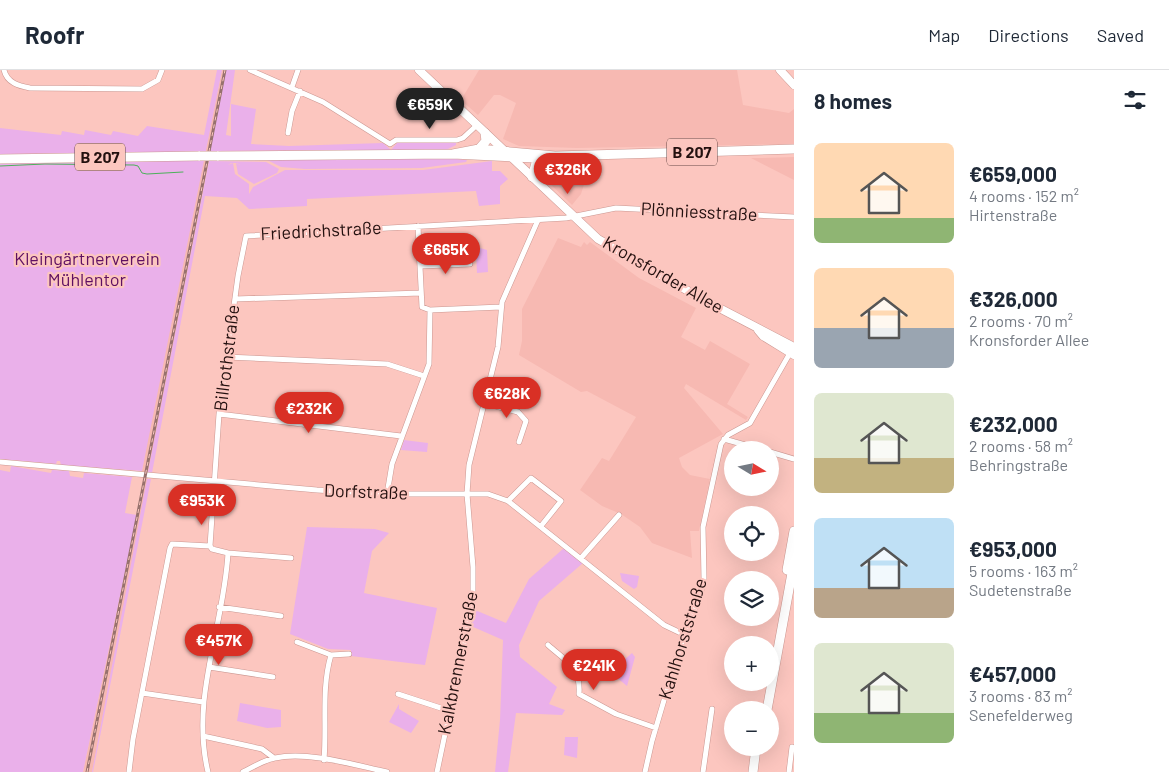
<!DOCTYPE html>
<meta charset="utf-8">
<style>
body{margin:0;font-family:Barlow,sans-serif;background:#f6f6f7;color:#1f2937;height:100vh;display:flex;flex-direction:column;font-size:19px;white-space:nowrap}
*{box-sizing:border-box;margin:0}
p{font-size:16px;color:#747a83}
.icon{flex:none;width:28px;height:28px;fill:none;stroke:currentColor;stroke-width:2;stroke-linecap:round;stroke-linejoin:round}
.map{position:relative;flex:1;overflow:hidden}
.details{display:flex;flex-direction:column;background:#fff;width:375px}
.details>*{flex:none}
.needle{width:32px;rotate:100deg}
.buttons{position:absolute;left:724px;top:371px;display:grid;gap:10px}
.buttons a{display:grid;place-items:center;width:55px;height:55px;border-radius:50%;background:#fff;box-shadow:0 5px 20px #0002;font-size:25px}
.price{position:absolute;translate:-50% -42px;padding:0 11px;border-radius:18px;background:#d93025;color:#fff;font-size:16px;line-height:32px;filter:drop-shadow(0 1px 2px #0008)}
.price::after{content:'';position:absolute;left:50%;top:30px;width:15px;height:11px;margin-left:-8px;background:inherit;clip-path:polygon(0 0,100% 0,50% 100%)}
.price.current{background:#222;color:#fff}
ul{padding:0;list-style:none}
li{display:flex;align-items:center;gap:15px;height:125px;padding:0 20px}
li span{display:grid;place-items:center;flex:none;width:140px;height:100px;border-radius:8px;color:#555}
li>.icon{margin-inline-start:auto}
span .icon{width:60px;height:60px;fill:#fffc;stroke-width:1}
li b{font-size:21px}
h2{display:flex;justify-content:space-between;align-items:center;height:60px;padding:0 20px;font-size:21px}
header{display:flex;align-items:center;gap:30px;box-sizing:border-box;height:70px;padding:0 25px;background:#fff;border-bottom:1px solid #e0e1e3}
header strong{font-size:24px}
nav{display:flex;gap:28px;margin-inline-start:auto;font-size:18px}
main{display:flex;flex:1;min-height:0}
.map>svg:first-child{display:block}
.built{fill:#f7b9b2}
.green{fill:#eab0ea}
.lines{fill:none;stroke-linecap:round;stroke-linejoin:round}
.stream{stroke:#4cb15b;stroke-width:1}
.minor-casing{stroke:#cb9791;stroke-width:6}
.secondary-casing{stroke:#cb9791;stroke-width:9}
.primary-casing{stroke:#cb9791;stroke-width:10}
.minor{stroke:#fff;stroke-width:5}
.secondary{stroke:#fff;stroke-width:8}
.primary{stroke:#fff;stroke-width:9}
.rail-casing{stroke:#97716d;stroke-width:3}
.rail{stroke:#fcc6bf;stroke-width:1;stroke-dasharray:4;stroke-linecap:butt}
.primary-bridge-casing{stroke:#cb9791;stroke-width:10;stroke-linecap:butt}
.primary-bridge{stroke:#fff;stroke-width:9}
.labels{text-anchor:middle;stroke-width:4.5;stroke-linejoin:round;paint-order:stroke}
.shield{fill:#fcc6bf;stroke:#644744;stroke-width:1}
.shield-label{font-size:16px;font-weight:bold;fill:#23100f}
.street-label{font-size:18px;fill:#23100f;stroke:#fcc6bf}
.park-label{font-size:18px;fill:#5f0f62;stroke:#fcc6bf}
</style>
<header>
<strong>Roofr</strong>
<nav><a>Map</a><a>Directions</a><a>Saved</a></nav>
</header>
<main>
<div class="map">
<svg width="794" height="702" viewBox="0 0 794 702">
<rect width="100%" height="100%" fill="#fcc6bf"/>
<path class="built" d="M222 0H226L106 630 92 702H83L131 473 145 402 142 401 151 349Z
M479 0H737L743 35 789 43 794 39V74L577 78 519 76 503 69 516 33 500 25H494L478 45 461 30Z
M794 87V110L751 88H760Z
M585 91 579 99 587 105 581 124 572 135 538 102 541 97Z
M558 168 581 177 584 172 587 175 590 172 639 208 696 238 681 267 705 280 710 271 750 294 727 334 748 347 746 350 686 314 684 318 723 364 679 388 682 397 690 405 710 409 699 461H690L692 488 652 473 640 457 621 444 602 436 580 420 602 388 609 391 636 347 587 321 581 322 519 285 522 271V239Z"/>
<path class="green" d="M217 0H222L142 401 61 395 60 391H57L56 394 0 389V91L192 89 199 91 201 82 0 84V58L61 65 62 61 84 65 85 60 111 65 113 61 138 66 147 56 204 65Z
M226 0H235L226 65 231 66V34L256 39 251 74 289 76 383 73 391 80 397 73H456V75L446 80 210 81Z
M444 88 467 90 466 92 422 98 305 99 281 97 265 89Z
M209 91 266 92 279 99 277 103 254 114 238 104 236 93 240 95 237 93H231L228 95 233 93 235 104 249 114V124L253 117 285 100H423L492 91V101H500L508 109 500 116V134L479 136 476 121 307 129V136L249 139 237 128 205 126 152 403 148 402Z
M480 178 487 180 488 202 477 203 476 182Z
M404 370 428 373 427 382 401 380Z
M11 396 51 403 52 400 69 401 70 406 83 408 84 403 132 407 125 443 137 445 83 702H0V400L10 402Z
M147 409H151L93 702H92Z
M307 457 375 459 389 463 372 481 364 523 437 538 425 595 351 586V580L328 579 290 564Z
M564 478 583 493 539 531 519 575 520 587 557 617 549 634 565 640 562 645 516 643 508 702H495L500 650 503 570 471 556 475 540 506 553 529 509Z
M620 503 639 506 637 517 634 519 622 511Z
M632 583 635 587 627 616 610 602Z
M240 633 281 640V657L267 658 237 651Z
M399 634V639L419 651 411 663 389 652Z
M565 667H578L577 688 564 685Z"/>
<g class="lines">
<path class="stream" d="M0 96 45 94 134 95 138 96 142 103 147 104 183 102"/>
<g class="minor-casing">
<path id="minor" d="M4 0C7 13 19 16 30 18L142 19 158 10 162 0
M250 0 323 32 390 74 396 70H457L463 68 477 55
M292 17 298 0
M288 63 292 41 300 21
M418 156 422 237 430 240 501 237
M421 196 470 194
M235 229 421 223
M226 287 387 294 424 306
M484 333 518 342 526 351 519 372
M219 344 401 366
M724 369 763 380
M770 382 794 389
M0 392 317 420 383 424H488L508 431 664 555 685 565
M387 424 392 394 429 294 430 240
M508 431 531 408 561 431 541 456
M228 483 291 488
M581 488 619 445
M219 537 281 546
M297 572 331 585 349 584
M548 575C567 592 581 597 579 624L616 644 656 658
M209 597 273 607
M142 623 203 632
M398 624 450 641
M203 666 262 679 274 688
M324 690C327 654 321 619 331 585
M129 702 133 669 170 478 172 474 210 476
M208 702C190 627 224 557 228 483L212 479 210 476 219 344 238 206 246 166 566 148 616 138 794 147
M243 702C253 697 264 690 275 688 308 681 354 695 387 702
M437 702 473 531V497L467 424 469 395 498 277 502 232 538 150
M645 702 652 671 677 586 701 522 704 509 703 457 721 374 728 365 750 353 790 283
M703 702 712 639
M789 702 792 677"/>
</g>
<g class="secondary-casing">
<path id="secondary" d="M419 0 598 169 702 229 794 277
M780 0 794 15
M758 260 763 266 794 285"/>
</g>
<g class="primary-casing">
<path id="primary" d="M479 79 486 71 485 63
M453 84 479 79 555 86 794 79
M217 86 453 84 535 88
M0 89 200 86
M532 107 536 93 544 88
M787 500 794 461
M767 640 794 492
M753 702 756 678"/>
</g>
<use href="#minor" class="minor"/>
<use href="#secondary" class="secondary"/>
<use href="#primary" class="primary"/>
<g class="rail-casing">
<path id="rail" d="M87 702 225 0"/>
</g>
<use href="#rail" class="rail"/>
<g class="primary-bridge-casing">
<path id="primary-bridge" d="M200 86H217"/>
</g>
<use href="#primary-bridge" class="primary-bridge"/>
</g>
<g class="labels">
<g class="shield">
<rect x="667" y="68.5" width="50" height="27" rx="4"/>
<rect x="75" y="73.5" width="50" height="27" rx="4"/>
</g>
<g class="shield-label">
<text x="692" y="88">B 207</text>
<text x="100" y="93">B 207</text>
</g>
<g class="street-label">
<text transform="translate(699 142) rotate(3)" y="6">Plönniesstraße</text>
<text transform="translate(321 161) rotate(-3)" y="6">Friedrichstraße</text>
<text transform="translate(663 205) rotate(30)" y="6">Kronsforder Allee</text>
<text transform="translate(227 288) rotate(-83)" y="6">Billrothstraße</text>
<text transform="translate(366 422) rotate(2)" y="6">Dorfstraße</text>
<text transform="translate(683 569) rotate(-73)" y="6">Kahlhorststraße</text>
<text transform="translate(458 593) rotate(-79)" y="6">Kalkbrennerstraße</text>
</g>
<g class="park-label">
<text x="87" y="195">Kleingärtnerverein<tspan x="87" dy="21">Mühlentor</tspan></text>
</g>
</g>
</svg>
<div class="buttons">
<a><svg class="needle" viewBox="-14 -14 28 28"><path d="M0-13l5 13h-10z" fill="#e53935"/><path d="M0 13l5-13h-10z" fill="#747a83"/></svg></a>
<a><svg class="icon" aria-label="locate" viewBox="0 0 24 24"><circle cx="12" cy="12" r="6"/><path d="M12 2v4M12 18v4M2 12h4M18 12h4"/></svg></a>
<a><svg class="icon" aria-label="layers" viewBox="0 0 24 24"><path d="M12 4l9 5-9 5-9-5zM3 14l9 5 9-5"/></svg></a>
<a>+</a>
<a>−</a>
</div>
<b class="price current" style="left:430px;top:60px">€659K</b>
<b class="price" style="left:568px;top:125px">€326K</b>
<b class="price" style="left:446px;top:205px">€665K</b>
<b class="price" style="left:507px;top:349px">€628K</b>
<b class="price" style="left:309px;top:364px">€232K</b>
<b class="price" style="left:202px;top:456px">€953K</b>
<b class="price" style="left:219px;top:596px">€457K</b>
<b class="price" style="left:594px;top:621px">€241K</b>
</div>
<section class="details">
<h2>8 homes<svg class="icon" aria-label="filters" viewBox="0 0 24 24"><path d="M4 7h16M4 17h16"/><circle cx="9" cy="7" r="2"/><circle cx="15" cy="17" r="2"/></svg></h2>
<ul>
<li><span style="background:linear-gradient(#ffd9b3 75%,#8fb573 0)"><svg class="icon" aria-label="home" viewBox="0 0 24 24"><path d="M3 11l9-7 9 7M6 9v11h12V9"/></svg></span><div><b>€659,000</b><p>4 rooms · 152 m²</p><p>Hirtenstraße</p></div></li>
<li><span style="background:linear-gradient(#ffd9b3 60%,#9aa5b1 0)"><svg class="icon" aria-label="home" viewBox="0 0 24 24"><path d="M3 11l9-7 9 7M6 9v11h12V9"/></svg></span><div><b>€326,000</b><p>2 rooms · 70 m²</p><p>Kronsforder Allee</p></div></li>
<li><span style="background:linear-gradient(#dfe7d0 65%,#c2b280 0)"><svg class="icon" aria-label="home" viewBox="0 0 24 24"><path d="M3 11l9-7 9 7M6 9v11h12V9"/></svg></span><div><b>€232,000</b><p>2 rooms · 58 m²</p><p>Behringstraße</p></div></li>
<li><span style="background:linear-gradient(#bfe0f5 70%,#b9a48a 0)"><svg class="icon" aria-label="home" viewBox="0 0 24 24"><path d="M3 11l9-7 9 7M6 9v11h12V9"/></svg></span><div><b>€953,000</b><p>5 rooms · 163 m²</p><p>Sudetenstraße</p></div></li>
<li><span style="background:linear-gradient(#dfe7d0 70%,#8fb573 0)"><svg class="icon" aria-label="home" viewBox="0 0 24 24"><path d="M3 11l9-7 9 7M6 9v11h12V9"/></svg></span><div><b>€457,000</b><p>3 rooms · 83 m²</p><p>Senefelderweg</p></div></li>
</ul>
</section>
</main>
